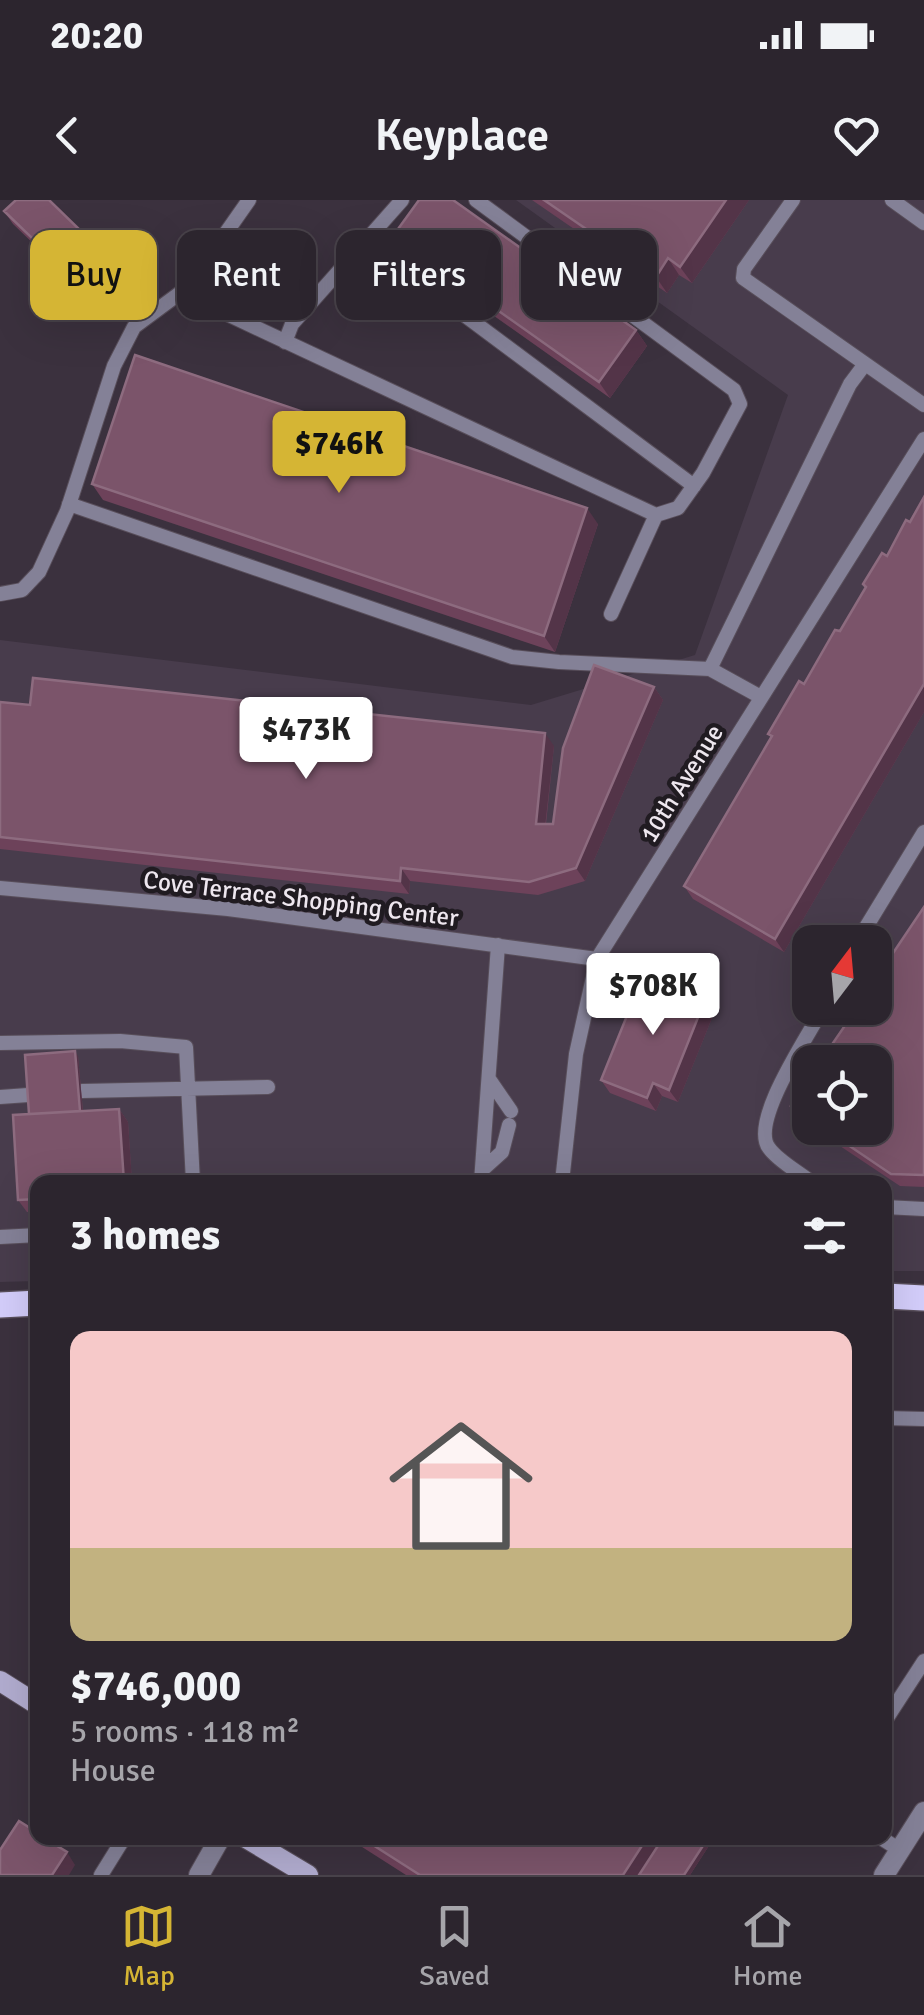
<!DOCTYPE html>
<meta charset="utf-8">
<style>
body{margin:0;font-family:Signika,sans-serif;background:#342d36;color:#f1f3f6;height:100vh;display:flex;flex-direction:column;font-size:38px;white-space:nowrap}
*{box-sizing:border-box;margin:0}
p{font-size:32px;color:#a6a5aa}
.icon{flex:none;width:55px;height:55px;fill:none;stroke:currentColor;stroke-width:2;stroke-linecap:round;stroke-linejoin:round}
.map{position:relative;flex:1;overflow:hidden}
.panel{position:absolute;left:30px;top:975px;width:862px;height:670px;display:flex;flex-direction:column;background:#2c252e;border-radius:20px;box-shadow:0 10px 40px #0002,0 0 0 2px #48424a}
.panel>*{flex:none}
.guide{position:absolute;left:30px;top:30px;width:865px;height:90px;display:flex;gap:20px}
.needle{width:65px;rotate:16deg}
.tools{position:absolute;left:792px;top:725px;display:grid;gap:20px}
.tools a{display:grid;place-items:center;width:100px;height:100px;border-radius:20px;background:#2c252e;box-shadow:0 10px 40px #0002,0 0 0 2px #48424a;font-size:50px}
.price{position:absolute;translate:-50% -85px;padding:0 22px;border-radius:10px;background:#fff;color:#222;font-size:32px;line-height:65px;filter:drop-shadow(0 2px 5px #0008)}
.price::after{content:'';position:absolute;left:50%;top:60px;width:30px;height:22px;margin-left:-15px;background:inherit;clip-path:polygon(0 0,100% 0,50% 100%)}
.price.current{background:#d5b534;color:#111}
ul{padding:0;list-style:none}
li{display:grid;align-content:center;gap:20px;height:530px;padding:0 40px}
li+li{border-top:2px solid #48424a}
li span{display:grid;place-items:center;height:310px;border-radius:20px;color:#555}
li>.icon{margin-inline-start:auto}
span .icon{width:180px;height:180px;fill:#fffc;stroke-width:1}
li b{font-size:42px}
h2{display:flex;justify-content:space-between;align-items:center;height:120px;padding:0 40px;font-size:42px}
.pill{padding:0 35px;border-radius:20px;background:#2c252e;box-shadow:0 10px 40px #0002,0 0 0 2px #48424a;font-size:35px;line-height:90px}
.pill.current{background:#d5b534;color:#111}
.status{display:flex;justify-content:space-between;align-items:center;height:70px;padding:0 50px;background:#2c252e;direction:ltr}
.status svg{height:28px;fill:currentColor}
header{display:flex;justify-content:space-between;align-items:center;height:130px;padding:0 40px;background:#2c252e;font-size:45px;font-weight:600}
.menu{display:flex;justify-content:space-around;align-items:center;height:140px;border-top:2px solid #48424a;background:#2c252e;font-size:28px;color:#a6a5aa}
.menu a{display:grid;justify-items:center;gap:5px}
.menu .current{color:#d5b534}
.map>svg:first-child{display:block}
.built{fill:#483c4c;fill-rule:evenodd}
.lines{fill:none;stroke-linecap:round;stroke-linejoin:round}
.lane-casing{stroke:#584e5a;stroke-width:16}
.street-casing{stroke:#584e5a;stroke-width:22}
.secondary-casing{stroke:#584e5a;stroke-width:22}
.primary-casing{stroke:#584e5a;stroke-width:28}
.lane{stroke:#848197;stroke-width:14}
.street{stroke:#848197;stroke-width:20}
.secondary{stroke:#b1accf;stroke-width:20}
.primary{stroke:#d3cdfa;stroke-width:25}
.wall{fill:#6d425a}
.shaded-wall{fill:#533448}
.building{fill:#7b546a;stroke:#8d6b7f;stroke-width:2.5}
.labels{text-anchor:middle;stroke-width:9;stroke-linejoin:round;paint-order:stroke}
.street-label{font-size:25px;fill:#eee7ef;stroke:#201b21}
</style>
<div class="status"><b>20:20</b><svg viewBox="0 0 49 12"><path d="M0 12V9h3v3zM5 12V6h3v6zM10 12V3h3v9zM15 12V0h3v12zM26 1h20v11H26zM47 4h2v5h-2z"/></svg></div>
<header><svg class="icon" aria-label="back" viewBox="0 0 24 24"><path d="M15 5l-7 7 7 7"/></svg>Keyplace<svg class="icon" aria-label="heart" viewBox="0 0 24 24"><path d="M12 20l-8-8c-3-5 5-10 8-4 3-6 11-1 8 4z"/></svg></header>
<div class="map">
<svg width="924" height="1675" viewBox="0 0 924 1675">
<rect width="100%" height="100%" fill="#3b313e"/>
<path class="built" d="M516 0H924V1071H885V982H38L37 1081 0 1082V440L531 505 695 455 788 195ZM810 742H875V808H810ZM810 862H875V928H810Z"/>
<g class="lines">
<g class="lane-casing">
<path id="lane" d="M793 0 744 69 743 78 924 205
M892 0 924 23
M365 41 694 286
M188 87 229 115 656 315 678 308 703 273 740 204 734 190 476 0
M285 142 292 124 402 0
M69 304 512 457 559 462 710 469
M0 394 22 390 39 372 67 311 114 166 134 127 188 87 249 0
M611 414 656 315
M761 497 710 469 850 184 865 164
M0 688 228 709 597 759
M857 742 924 632
M0 843 120 841 186 847 193 982
M489 879 511 911
M82 891 268 887
M0 897 28 895
M482 970 502 952 509 925
M481 982 498 745
M562 982 576 854 597 759 924 239
M811 982C799 972 778 961 769 948 749 922 809 835 823 808
M885 1007 924 1009
M0 1037 38 1035
M885 1218 924 1219
M885 1521 924 1461
M881 1638 900 1650
M101 1675 124 1638"/>
</g>
<g class="street-casing">
<path id="street" d="M199 1675 220 1638
M884 1675 924 1612"/>
</g>
<g class="secondary-casing">
<path id="secondary" d="M0 1481 38 1505
M246 1638 308 1675"/>
</g>
<g class="primary-casing">
<path id="primary" d="M885 1096 924 1098
M0 1105 38 1103"/>
</g>
<use href="#lane" class="lane"/>
<use href="#street" class="street"/>
<use href="#secondary" class="secondary"/>
<use href="#primary" class="primary"/>
</g>
<path class="wall" d="M532 0H749L692 83 679 75 667 93Z
M4 11 117 66 126 78 98 106 13 24Z
M393 36 636 130 647 146 610 198 404 52Z
M92 284 598 324 555 452 103 300Z
M924 297V512L784 752 693 699 684 686 771 538 768 534 840 431Z
M654 487 663 500 585 681 538 695 410 681 409 694 0 649V502L554 546 546 624H553Z
M924 707V987L900 986 813 928H875Z
M705 800 714 813 678 902 662 896 656 911 610 893 601 880Z
M78 856 83 911 119 909 128 922 132 982H38V1012H27L18 1000Z
M810 877V926L800 919 791 906Z
M348 1638H714L690 1675H406Z"/>
<path class="shaded-wall" d="M726 0H749L692 83 680 67Z
M668 58 679 75 667 93 656 77Z
M636 130 647 146 610 198 599 182Z
M587 308 598 324 555 452 544 436Z
M924 484V512L784 752 775 739Z
M654 487 663 500 585 681 576 668Z
M545 533 554 546 544 636 536 624Z
M401 668 410 681 409 694 400 681Z
M705 800 714 813 678 902 669 890Z
M75 851 78 856 84 925 81 921Z
M653 883 662 896 656 911 647 898Z
M119 909 128 922 132 982H124Z
M647 1638H669L645 1675H623Z
M708 1638H714L690 1675H684Z
M67 1652 75 1665 69 1675H52Z"/>
<path class="building" d="M16 0H49L117 66 89 93 4 11Z
M419 0H453L636 130 599 182 393 36Z
M544 0H726L680 67 668 58 656 77Z
M135 155 587 308 544 436 92 284Z
M924 297V484L775 739 684 686 772 536 768 534 799 481 804 484 835 430 840 431 866 387 863 384 882 353 887 356 906 320 910 322Z
M594 465 654 487 576 668 529 682 401 668 400 681 0 637V502L30 505 33 478 545 533 536 624H553L563 548Z
M924 707V975L891 974 823 928H875V862H820L857 808H875V780Z
M643 776 705 800 669 890 653 883 647 898 601 880Z
M75 851 80 911 29 914 25 855Z
M810 877V919L791 906Z
M119 909 124 982H38V999L18 1000 13 915Z
M19 1621 38 1633V1638H44L67 1652 52 1675H0V1650Z
M362 1638H647L623 1675H420Z
M663 1638H708L684 1675H639Z"/>
<g class="labels">
<g class="street-label">
<text transform="translate(681 583) rotate(-58)" y="9">10th Avenue</text>
<text transform="translate(301 698) rotate(7)" y="9">Cove Terrace Shopping Center</text>
</g>
</g>
</svg>
<div class="tools">
<a><svg class="needle" viewBox="-14 -14 28 28"><path d="M0-13l5 13h-10z" fill="#e53935"/><path d="M0 13l5-13h-10z" fill="#a6a5aa"/></svg></a>
<a><svg class="icon" aria-label="locate" viewBox="0 0 24 24"><circle cx="12" cy="12" r="6"/><path d="M12 2v4M12 18v4M2 12h4M18 12h4"/></svg></a>
</div>
<b class="price current" style="left:339px;top:296px">$746K</b>
<b class="price" style="left:306px;top:582px">$473K</b>
<b class="price" style="left:653px;top:838px">$708K</b>
<div class="guide">
<a class="pill current">Buy</a>
<a class="pill">Rent</a>
<a class="pill">Filters</a>
<a class="pill">New</a>
</div>
<section class="panel">
<h2>3 homes<svg class="icon" aria-label="filters" viewBox="0 0 24 24"><path d="M4 7h16M4 17h16"/><circle cx="9" cy="7" r="2"/><circle cx="15" cy="17" r="2"/></svg></h2>
<ul>
<li><span style="background:linear-gradient(#f6c9c9 70%,#c2b280 0)"><svg class="icon" aria-label="home" viewBox="0 0 24 24"><path d="M3 11l9-7 9 7M6 9v11h12V9"/></svg></span><div><b>$746,000</b><p>5 rooms · 118 m²</p><p>House</p></div></li>
</ul>
</section>
</div>
<nav class="menu">
<a class="current"><svg class="icon" aria-label="map" viewBox="0 0 24 24"><path d="M3 6l6-2 6 2 6-2v14l-6 2-6-2-6 2zM9 4v14M15 6v14"/></svg>Map</a>
<a><svg class="icon" aria-label="saved" viewBox="0 0 24 24"><path d="M7 4h10v16l-5-4-5 4z"/></svg>Saved</a>
<a><svg class="icon" aria-label="home" viewBox="0 0 24 24"><path d="M3 11l9-7 9 7M6 9v11h12V9"/></svg>Home</a>
</nav>
